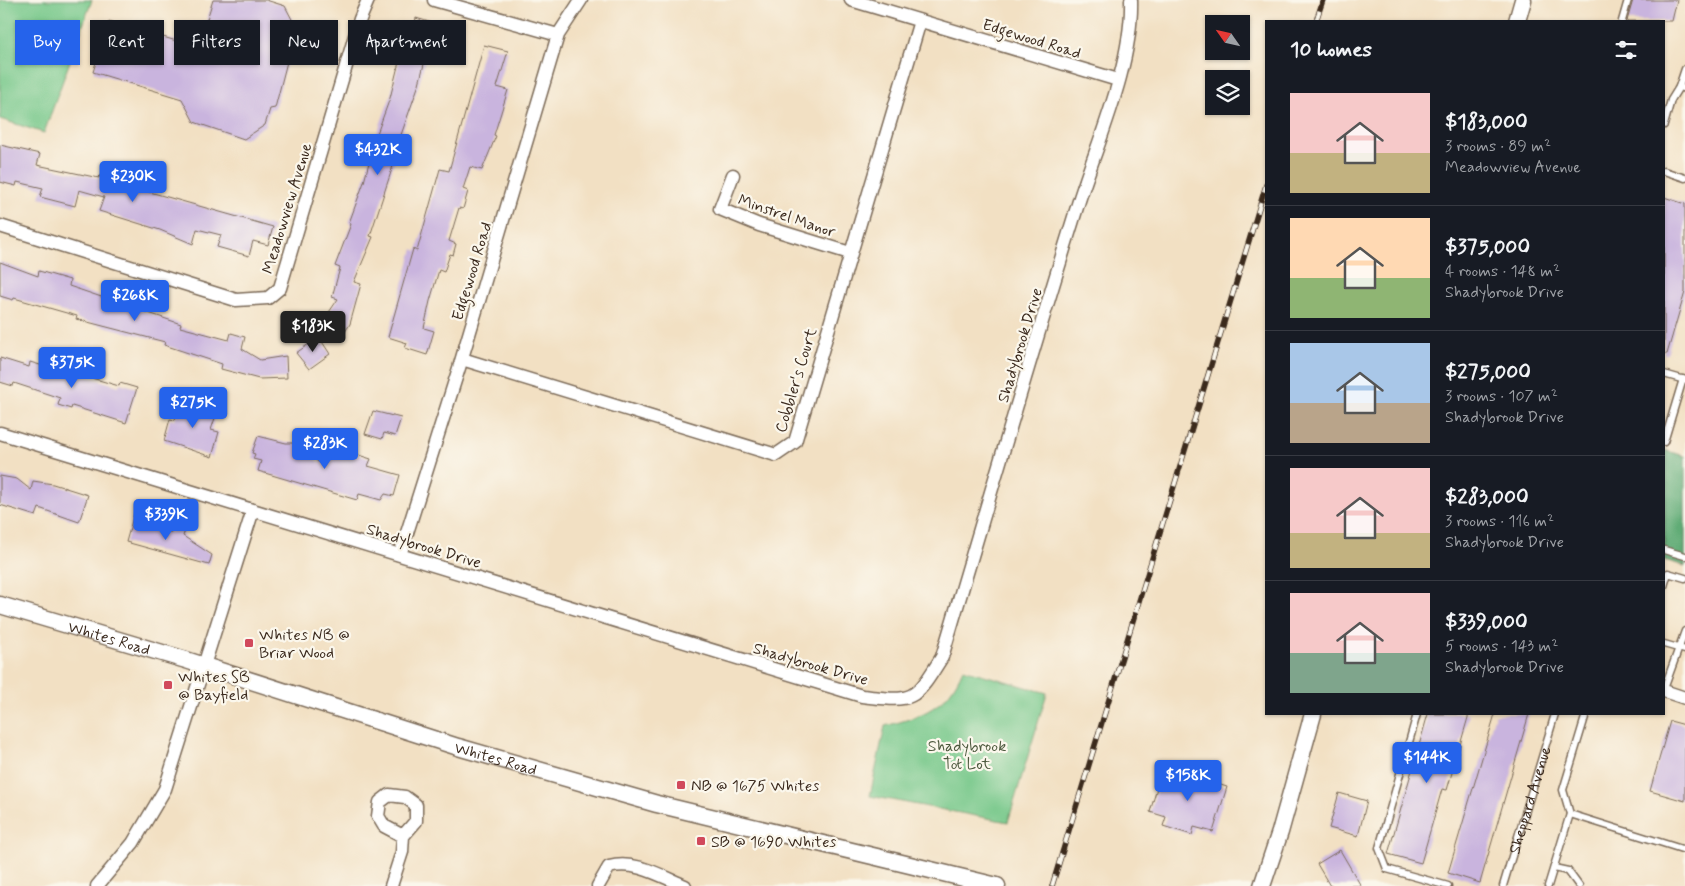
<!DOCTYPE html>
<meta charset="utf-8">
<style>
body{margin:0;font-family:Mynerve,sans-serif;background:#242831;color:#f1f3f6;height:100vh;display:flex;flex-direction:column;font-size:19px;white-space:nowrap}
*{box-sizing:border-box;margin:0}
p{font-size:16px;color:#9ea1a6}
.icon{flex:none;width:28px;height:28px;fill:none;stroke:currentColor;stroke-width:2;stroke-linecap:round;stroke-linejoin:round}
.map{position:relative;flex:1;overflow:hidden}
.panel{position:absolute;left:1265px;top:20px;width:400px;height:695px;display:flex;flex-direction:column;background:#171b24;border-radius:0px;box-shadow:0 1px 4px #0004}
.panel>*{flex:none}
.guide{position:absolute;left:15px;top:20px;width:475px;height:45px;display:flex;gap:10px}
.needle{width:32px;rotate:304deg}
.buttons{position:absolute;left:1205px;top:15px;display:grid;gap:10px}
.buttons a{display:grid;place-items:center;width:45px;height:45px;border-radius:0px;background:#171b24;box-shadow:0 1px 4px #0004;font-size:25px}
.price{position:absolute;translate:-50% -42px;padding:0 11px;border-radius:5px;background:#2563eb;color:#fff;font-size:16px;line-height:32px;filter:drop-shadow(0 1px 2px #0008)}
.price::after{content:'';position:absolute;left:50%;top:30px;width:15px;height:11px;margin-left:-8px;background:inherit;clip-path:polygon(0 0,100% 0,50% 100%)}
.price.on{background:#222;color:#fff}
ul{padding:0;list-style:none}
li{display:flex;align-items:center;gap:15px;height:125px;padding:0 25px}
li+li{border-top:1px solid #363941}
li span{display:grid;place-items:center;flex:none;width:140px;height:100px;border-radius:0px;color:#555}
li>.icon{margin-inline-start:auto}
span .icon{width:60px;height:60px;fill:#fffc;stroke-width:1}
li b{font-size:21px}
h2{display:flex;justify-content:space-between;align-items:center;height:60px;padding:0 25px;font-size:21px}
.chip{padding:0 18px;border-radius:0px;background:#171b24;box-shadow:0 1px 4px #0004;font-size:18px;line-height:45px}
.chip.on{background:#2563eb;color:#fff}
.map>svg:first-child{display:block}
.green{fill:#77c88a;stroke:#597954}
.forest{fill:#61ac76;stroke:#4e6b4a}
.building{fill:#c9b4de}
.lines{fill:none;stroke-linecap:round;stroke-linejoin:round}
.lane-casing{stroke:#7b6a58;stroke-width:9}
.street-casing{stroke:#7b6a58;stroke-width:15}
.secondary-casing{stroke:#7b6a58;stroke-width:19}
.lane{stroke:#fff;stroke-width:6}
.street{stroke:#fff;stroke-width:12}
.secondary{stroke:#fff;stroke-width:16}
.rail-casing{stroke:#3b2a1e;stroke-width:5.5}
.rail{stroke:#fbf7ec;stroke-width:4;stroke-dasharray:11;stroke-linecap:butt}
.poi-dot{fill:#d1495b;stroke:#fbf7ec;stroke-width:2}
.labels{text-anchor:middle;stroke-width:4.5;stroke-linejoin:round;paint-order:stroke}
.street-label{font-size:16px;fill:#3b2a1e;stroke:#fbf7ec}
.poi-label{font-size:16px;fill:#3b2a1e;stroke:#fbf7ec;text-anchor:start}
.park-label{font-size:16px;fill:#4d593e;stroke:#fbf7ec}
</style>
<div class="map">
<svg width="1685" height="886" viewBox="0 0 1685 886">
<rect width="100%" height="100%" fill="#fbf7ec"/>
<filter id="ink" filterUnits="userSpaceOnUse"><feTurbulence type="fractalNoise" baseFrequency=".02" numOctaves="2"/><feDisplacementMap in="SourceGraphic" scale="10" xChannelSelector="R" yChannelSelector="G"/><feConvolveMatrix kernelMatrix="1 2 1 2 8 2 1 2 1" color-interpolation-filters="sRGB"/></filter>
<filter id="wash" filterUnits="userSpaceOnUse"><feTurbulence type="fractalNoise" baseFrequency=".0096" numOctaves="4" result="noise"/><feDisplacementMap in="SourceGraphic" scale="20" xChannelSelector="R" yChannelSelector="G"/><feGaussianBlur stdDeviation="1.12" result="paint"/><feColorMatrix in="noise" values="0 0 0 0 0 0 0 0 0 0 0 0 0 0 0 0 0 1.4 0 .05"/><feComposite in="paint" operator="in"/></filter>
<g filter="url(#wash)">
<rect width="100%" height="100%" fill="#f2e0c3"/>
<path class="green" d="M0 0H92L44 133 0 119Z
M963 669 1047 693 1008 822 870 796 885 726C924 716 947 707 963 669Z"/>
<path class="forest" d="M1664 450 1685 456V566L1664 560Z"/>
<g id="blocks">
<path class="building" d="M213 0H266L285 6 296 27 275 108 270 109 265 125 244 139 194 122 182 99 93 72 109 21 190 45 193 32 202 35Z
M1633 0H1677L1672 21H1627Z
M416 18 439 25 434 41 430 40 419 84 396 149H398L392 169 370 236 373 237 354 282 361 284 350 324 341 338 319 327 338 299 332 297 340 268 335 266 351 224 349 223 364 182 375 139 390 98 401 54 406 38 411 39Z
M484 45 508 51 497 87 508 90 494 135 496 136 482 170 470 167 463 189 468 191 463 209 459 208 449 241 456 244 453 255 450 254 444 272 439 270 430 301 424 328 434 331 427 355 405 348 407 343 388 337 413 249 417 251 440 169 449 171Z
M0 145 40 154 37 165 99 178 100 175 126 181 125 185 273 227 268 245 253 241 249 256 217 247 221 235 197 229 193 244 160 230 99 211 104 197 79 190 75 206 40 197 43 188 17 182 16 186 0 182Z
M1664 197 1685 204V292L1667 354H1664Z
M0 262 38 276 39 271 70 280 69 286 181 324 180 327 229 340 231 333 245 337 242 349 260 360 286 356 287 378 259 379 221 369 222 364 164 345 165 342 76 319 77 316 14 298 13 300 0 296Z
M319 337 330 354 309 369 296 353Z
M0 358 29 367 30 362 67 373 68 371 119 386 120 383 137 388 126 423 72 406 71 409 58 405 60 398 14 383 13 386 0 382Z
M180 400 217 412 211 430 219 432 212 457 164 441 170 419 175 420Z
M373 411 401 418 395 436 384 433 382 439 365 434Z
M258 436 286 443H294L320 463 327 445 371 459 368 466 400 475 394 496 385 494 381 500 359 494 357 500 258 471 261 461 253 459 255 454 252 453Z
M0 476 17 479 31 490 33 481 53 484 88 495 79 522 39 508 36 516 0 505Z
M135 510 147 518 144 525 171 532 174 524 186 528 183 536 212 555 209 565 126 542Z
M1428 714H1469L1447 790 1442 789 1421 863 1388 854Z
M1495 714H1529L1480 883 1448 873Z
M1670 721 1685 725V801L1650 791Z
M1163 767 1227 787 1213 832 1194 827 1192 835 1163 826 1166 817 1150 812Z
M1339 793 1367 801 1358 836 1329 828Z
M1340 850 1361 886H1330L1317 864Z"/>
</g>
</g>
<g filter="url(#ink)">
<use href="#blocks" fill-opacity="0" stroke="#7b6a58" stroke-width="1"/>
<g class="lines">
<g class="lane-casing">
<g id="lane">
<path d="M1622 21 1628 0"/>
<path d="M1685 69 1679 87 1685 89"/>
<path d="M1664 125 1671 100 1679 87"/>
<path d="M1664 171 1685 178"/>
<path d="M1664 374 1685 380"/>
<path d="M1664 442 1683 379"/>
<path d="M1664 550 1685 556"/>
<path d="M1664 586 1668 573 1685 578"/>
<path d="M1664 644 1685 650"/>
<path d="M1664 689 1685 631"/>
<path d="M1417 714 1379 848 1387 869 1448 886"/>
<path d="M1570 814 1685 850"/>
<path d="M1554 868 1568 871 1579 886"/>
<path id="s1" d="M1503 886 1555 714"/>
<path d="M1548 886 1570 814 1563 790 1586 714"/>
</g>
</g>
<g class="street-casing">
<path id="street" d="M434 0 558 35
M851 0 1118 80
M733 175 720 209 759 225 850 253
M0 226 236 300 268 298 280 288 360 19 368 0
M462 359 776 455 795 442 920 21
M0 433 862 696C914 702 914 702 942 657 987 506 1031 355 1078 204 1097 143 1133 64 1131 0
M400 555 459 368 558 35 581 0
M1664 691 1685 698
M97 886 133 843 165 789 253 510
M391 886 402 852 403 836 416 821V805L405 797 389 795 380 802 378 816 384 826 403 836
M598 886 609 867C636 860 661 876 685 886"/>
</g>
<g class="secondary-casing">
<g id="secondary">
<path d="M1517 21 1523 0"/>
<path id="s2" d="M0 605 186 660 458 747 657 804 997 886"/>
<path d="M1262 886 1280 832 1313 714"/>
</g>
</g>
<use href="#lane" class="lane"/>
<use href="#street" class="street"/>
<use href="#secondary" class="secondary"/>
<g class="rail-casing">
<path id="rail" d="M1316 21 1323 0
M1052 886 1266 185"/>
</g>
<use href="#rail" class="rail"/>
</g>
</g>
<g class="poi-dot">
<rect x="244" y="638" width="10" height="10" rx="2.5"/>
<rect x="163" y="680" width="10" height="10" rx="2.5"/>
<rect x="676" y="780" width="10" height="10" rx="2.5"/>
<rect x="696" y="836" width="10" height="10" rx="2.5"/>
</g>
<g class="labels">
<g class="street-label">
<text transform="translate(1032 38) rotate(17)" y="6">Edgewood Road</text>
<text transform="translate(286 208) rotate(-73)" y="6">Meadowview Avenue</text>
<text transform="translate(787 215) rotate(19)" y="6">Minstrel Manor</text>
<text transform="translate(471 271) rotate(-73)" y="6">Edgewood Road</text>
<text transform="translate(1019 345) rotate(-73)" y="6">Shadybrook Drive</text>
<text transform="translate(795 380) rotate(-73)" y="6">Cobbler's Court</text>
<text transform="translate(424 545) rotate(17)" y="6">Shadybrook Drive</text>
<text dy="6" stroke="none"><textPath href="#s2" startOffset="114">Whites Road</textPath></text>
<text transform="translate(811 663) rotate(16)" y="6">Shadybrook Drive</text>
<text dy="6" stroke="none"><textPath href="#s2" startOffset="519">Whites Road</textPath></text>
<text dy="6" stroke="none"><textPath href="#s1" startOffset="90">Sheppard Avenue</textPath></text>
</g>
<g class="poi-label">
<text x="259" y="640">Whites NB @<tspan x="259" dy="18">Briar Wood</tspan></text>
<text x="178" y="682">Whites SB<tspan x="178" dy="18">@ Bayfield</tspan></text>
<text x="691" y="791">NB @ 1675 Whites</text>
<text x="711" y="847">SB @ 1690 Whites</text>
</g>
<g class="park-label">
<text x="967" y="751">Shadybrook<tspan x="967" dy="18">Tot Lot</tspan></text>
</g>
</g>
</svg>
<div class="buttons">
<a><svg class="needle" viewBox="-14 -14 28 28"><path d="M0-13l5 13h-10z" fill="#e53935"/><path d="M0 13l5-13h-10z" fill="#9ea1a6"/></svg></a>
<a><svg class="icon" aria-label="layers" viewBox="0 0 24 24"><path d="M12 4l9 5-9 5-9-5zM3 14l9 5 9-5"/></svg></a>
</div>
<b class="price" style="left:378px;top:176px">$432K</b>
<b class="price" style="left:133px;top:203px">$230K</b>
<b class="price" style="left:135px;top:322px">$268K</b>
<b class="price on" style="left:313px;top:353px">$183K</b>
<b class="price" style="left:72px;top:389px">$375K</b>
<b class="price" style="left:193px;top:429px">$275K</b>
<b class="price" style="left:325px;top:470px">$283K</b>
<b class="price" style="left:166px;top:541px">$339K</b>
<b class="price" style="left:1427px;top:784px">$144K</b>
<b class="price" style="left:1188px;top:802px">$158K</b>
<div class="guide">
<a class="chip on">Buy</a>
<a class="chip">Rent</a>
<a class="chip">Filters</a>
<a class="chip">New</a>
<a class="chip">Apartment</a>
</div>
<section class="panel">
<h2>10 homes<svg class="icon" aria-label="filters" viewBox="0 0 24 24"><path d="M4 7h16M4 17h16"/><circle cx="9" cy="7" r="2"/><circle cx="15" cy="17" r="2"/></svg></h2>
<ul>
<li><span style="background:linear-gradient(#f6c9c9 60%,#c2b280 0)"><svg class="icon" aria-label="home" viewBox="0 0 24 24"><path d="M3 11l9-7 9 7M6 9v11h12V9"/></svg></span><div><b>$183,000</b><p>3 rooms · 89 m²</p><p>Meadowview Avenue</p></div></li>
<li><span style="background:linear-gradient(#ffd9b3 60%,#8fb573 0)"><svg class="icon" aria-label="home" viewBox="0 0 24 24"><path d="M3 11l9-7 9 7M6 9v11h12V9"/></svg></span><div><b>$375,000</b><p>4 rooms · 148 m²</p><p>Shadybrook Drive</p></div></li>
<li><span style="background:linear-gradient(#a9c7e8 60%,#b9a48a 0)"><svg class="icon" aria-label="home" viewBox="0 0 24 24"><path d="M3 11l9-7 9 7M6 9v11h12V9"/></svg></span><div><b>$275,000</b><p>3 rooms · 107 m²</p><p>Shadybrook Drive</p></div></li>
<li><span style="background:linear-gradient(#f6c9c9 65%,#c2b280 0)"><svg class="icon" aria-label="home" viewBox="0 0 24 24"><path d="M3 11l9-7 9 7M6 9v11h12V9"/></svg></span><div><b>$283,000</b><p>3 rooms · 116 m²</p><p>Shadybrook Drive</p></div></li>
<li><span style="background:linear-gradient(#f6c9c9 60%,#7fa58c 0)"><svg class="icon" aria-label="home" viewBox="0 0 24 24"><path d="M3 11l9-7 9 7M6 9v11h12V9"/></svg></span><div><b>$339,000</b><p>5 rooms · 143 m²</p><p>Shadybrook Drive</p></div></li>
</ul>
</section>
</div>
